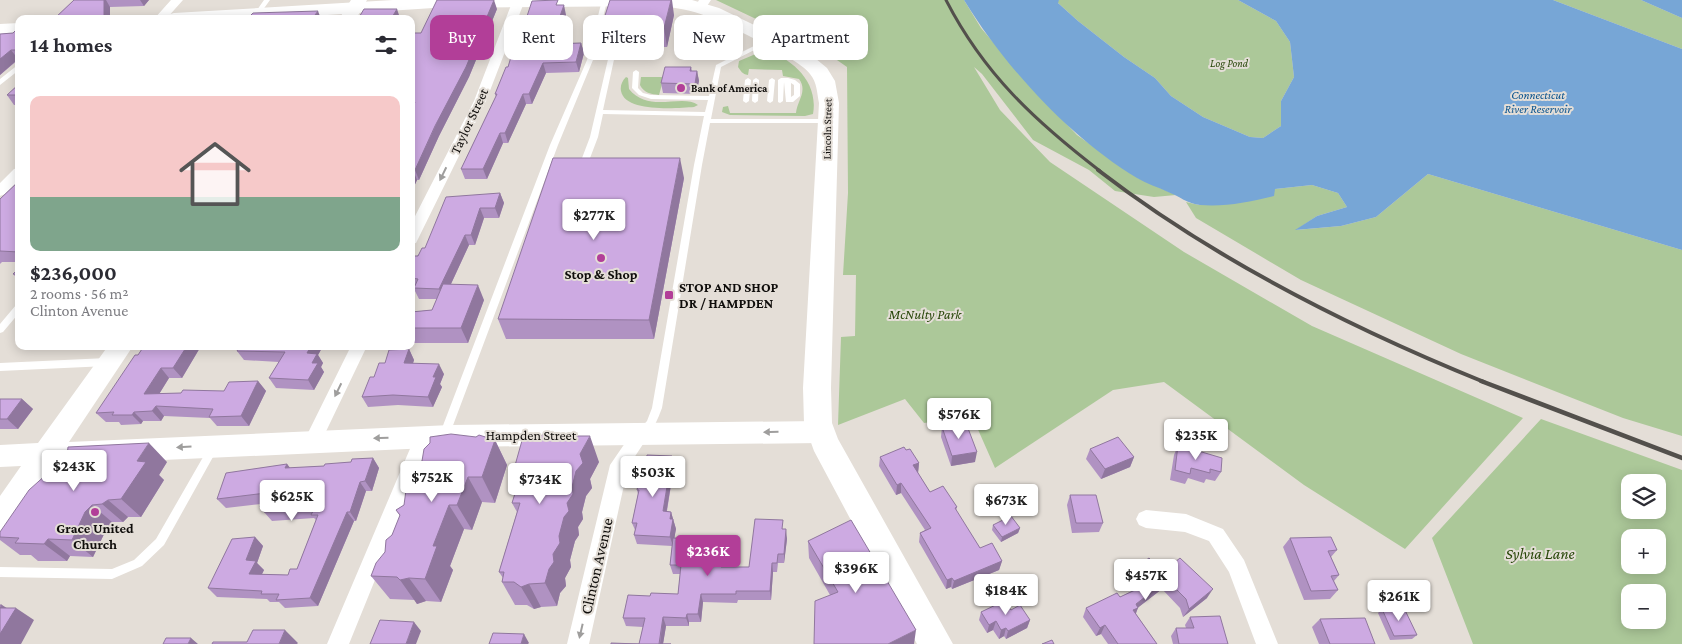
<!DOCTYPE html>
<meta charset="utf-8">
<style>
body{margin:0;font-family:"Crimson Pro",serif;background:#f2f2f3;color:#2b2b33;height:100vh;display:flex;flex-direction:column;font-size:19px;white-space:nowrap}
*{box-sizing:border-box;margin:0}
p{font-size:16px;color:#7c7c81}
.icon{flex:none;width:28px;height:28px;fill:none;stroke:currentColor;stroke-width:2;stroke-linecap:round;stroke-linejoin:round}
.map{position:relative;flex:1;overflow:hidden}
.side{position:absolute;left:15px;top:15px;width:400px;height:335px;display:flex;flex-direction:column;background:#fff;border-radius:10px;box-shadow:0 2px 12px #0003}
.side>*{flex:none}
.guide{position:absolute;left:430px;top:15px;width:475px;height:45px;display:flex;gap:10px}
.fabs{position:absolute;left:1621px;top:474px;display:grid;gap:10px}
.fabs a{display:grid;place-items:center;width:45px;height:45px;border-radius:10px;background:#fff;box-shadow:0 2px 12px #0003;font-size:25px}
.price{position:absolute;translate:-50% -42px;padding:0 11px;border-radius:5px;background:#fff;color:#222;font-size:16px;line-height:32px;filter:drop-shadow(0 1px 2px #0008)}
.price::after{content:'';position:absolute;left:50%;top:30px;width:15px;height:11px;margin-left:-8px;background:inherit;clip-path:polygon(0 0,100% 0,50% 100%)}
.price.on{background:#b23e98;color:#fff}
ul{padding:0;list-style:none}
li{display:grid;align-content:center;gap:10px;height:265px;padding:0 15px}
li span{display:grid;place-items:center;height:155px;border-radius:10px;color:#555}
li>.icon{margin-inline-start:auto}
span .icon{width:90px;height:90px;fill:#fffc;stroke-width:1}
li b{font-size:21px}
h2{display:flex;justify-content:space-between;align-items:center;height:60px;padding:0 15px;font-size:21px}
.chip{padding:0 18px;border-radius:10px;background:#fff;box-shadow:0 2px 12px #0003;font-size:18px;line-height:45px}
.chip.on{background:#b23e98;color:#fff}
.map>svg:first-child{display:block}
.green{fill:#acc899;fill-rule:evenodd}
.water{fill:#77a6d6}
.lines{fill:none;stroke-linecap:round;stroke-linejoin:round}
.lane{fill:#fff;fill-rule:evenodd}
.street{fill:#fff;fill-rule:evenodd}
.secondary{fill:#fff;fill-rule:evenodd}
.primary{fill:#fff;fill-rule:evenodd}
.rail-far2{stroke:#53504c;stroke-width:3}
.rail-far1{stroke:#53504c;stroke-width:4}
.rail{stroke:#53504c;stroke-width:4.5}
.wall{fill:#b092c2}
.shaded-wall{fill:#90779e}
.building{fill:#cdaae2;stroke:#90779e}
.oneway{fill:#9f9e9d}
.poi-dot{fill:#b23e98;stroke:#e4ded7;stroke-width:2}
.labels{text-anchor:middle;stroke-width:4;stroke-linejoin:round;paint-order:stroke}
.far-park-label{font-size:11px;font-style:italic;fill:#284709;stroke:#e4ded7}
.far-poi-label{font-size:11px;font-weight:bold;fill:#0f0d0b;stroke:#e4ded7;text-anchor:start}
.far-street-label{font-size:11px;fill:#0f0d0b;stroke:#e4ded7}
.far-water-label{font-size:12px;font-style:italic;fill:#08528d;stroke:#e4ded7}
.street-label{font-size:14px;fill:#0f0d0b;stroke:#e4ded7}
.poi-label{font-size:14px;font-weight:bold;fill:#0f0d0b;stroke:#e4ded7}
.park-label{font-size:14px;font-style:italic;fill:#284709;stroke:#e4ded7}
.near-park-label{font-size:16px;font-style:italic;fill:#284709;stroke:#e4ded7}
.near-street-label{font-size:16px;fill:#0f0d0b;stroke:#e4ded7}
</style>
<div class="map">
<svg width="1682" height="644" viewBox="0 0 1682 644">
<rect width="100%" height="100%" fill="#e4ded7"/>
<path class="green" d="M716 0H964L981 28 1035 91 1077 135 1138 178 1176 195 1154 197 1115 191 1089 170 1033 140 982 74 974 67 1000 110 1050 162 1184 252 1312 326 1523 418 1405 549 1304 485 1164 382 1113 390 995 468 972 416 924 423 905 399 838 425 841 337 855 336 856 275H843L848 193 847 67 824 51Z
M1059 0H1238L1276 21 1290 42 1294 77 1281 101V126L1263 138 1250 137 1203 117 1171 96 1155 78 1124 57 1078 21 1057 2Z
M1553 0H1641L1682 18V49Z
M765 50C791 58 819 81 813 114L805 116 730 115 722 112 723 107 728 106 730 113H796C797 101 808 91 799 79L783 76 782 70 749 69 748 75C742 74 741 71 738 67L739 61Z
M626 77 628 78 629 89C649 114 682 93 698 105L694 107C678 108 625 113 621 91 620 86 622 81 626 77Z
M641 77H664L659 95C651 94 644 93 640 85Z
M1428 174 1682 250V436L1623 418 1461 354 1301 280 1196 218 1186 202 1199 205 1275 189 1312 185 1338 193 1347 207 1317 216 1296 230 1341 226 1376 217Z
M1541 419 1682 470V644H1473L1432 538ZM1630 482H1658V510H1630ZM1630 538H1658V565H1630ZM1630 592H1658V620H1630Z"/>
<path class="water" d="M964 0H1059L1058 3 1078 21 1124 57 1155 78 1171 96 1203 117 1250 137 1263 138 1281 126V101L1294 77 1290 42 1276 21 1238 0H1553L1682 49V250L1428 174 1376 217 1341 226 1295 230 1317 216 1347 207 1338 193 1312 185 1275 189 1274 196C1249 202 1226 207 1200 205 1188 204 1179 196 1168 192 1158 187 1147 184 1137 178 1070 138 1005 67 964 0Z
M1641 0H1682V18Z"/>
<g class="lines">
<path class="lane" d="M264 0H270L257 18H253L252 17Z
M602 0 607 1 593 60 558 145 449 436 447 439 444 440 441 439 439 436 550 145 587 60Z
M770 38 773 40 772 41 721 67 711 119H828L832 121 828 123H710L702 165 662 408C658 418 653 435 641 433L639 430 647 421 652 408 694 165 704 116 603 114 598 137 587 166 586 168H580L579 166 590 137 609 55 612 53 615 55 603 110 705 112 708 100 651 99 639 95 632 88 633 72 636 70 639 72 638 88 643 93 651 95 709 96 716 65Z
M19 64V70L0 85V79Z
M748 78 751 80 749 101 746 103 743 101 745 80Z
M756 78 759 80 758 101 755 103 752 101 753 80Z
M772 78 775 80 773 101 770 103 767 101 769 80Z
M788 78 795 80 800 84V96L793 102H786L784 82 783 101 780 103 778 102V80L781 78ZM791 83 794 85V95L791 97Z
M19 304V313L3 332 0 333V324L16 305Z
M107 358 110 360 112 362 110 364 107 366 0 371V363Z
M213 444 216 445 218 448 164 545 142 566 112 579 0 577V567L112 569 134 560 156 539 210 445Z"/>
<path class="street" d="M171 0H183L166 19H154Z
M513 0H525L486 101 418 239 416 243 411 244V224L474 101Z
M699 0H711L705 9 701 10 695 7Z
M19 168V180L5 194 0 196V183L14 169Z
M351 346H367L319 446 313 449 307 446 304 441Z
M640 428 646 430 649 435 628 467 589 644H567L610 465 634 430Z
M424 430 430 432 433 437 349 644H327L415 437 418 432Z
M1146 510 1186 514 1223 529 1244 560 1278 644H1256L1229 572 1209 541 1185 532 1146 528 1139 525 1136 519 1139 513Z"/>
<path class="secondary" d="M351 0H367L356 19H339Z
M108 346H133L69 442 451 425 820 421 829 424 833 432 829 440 820 443 451 447 53 465 10 528 0 532V496L21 466 0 467V445L38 443Z"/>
<path class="primary" d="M393 0H692L719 8 804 49 827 68 835 81 839 103 831 388 832 423 838 439 953 644H917L814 451 804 423 803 388 819 103C817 93 817 82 810 74 800 59 726 24 706 16 692 10 676 8 661 6L433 8 267 19H165L167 15 174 13Z
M19 23V35L0 36V24Z"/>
<path class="rail-far2" d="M946 0C984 74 1035 121 1100 171"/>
<path class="rail-far1" d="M1098 170C1211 257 1351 328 1484 382"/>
<path class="rail" d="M1481 381 1682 458"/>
</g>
<path class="wall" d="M74 0H149L144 6 110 7V19H54Z
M559 5 566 15 556 44 581 43 584 53 579 72 546 73 532 104H526L508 143H503L487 179H465L461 169 496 97 495 94 517 47Z
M497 9 469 77 439 136 419 180H417L411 193V33H421Z
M674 15 667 47H605L601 28Z
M19 29V59L0 75V34L13 33Z
M691 67 692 71H697L699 81 696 94 663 93 661 83Z
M19 84V105H14L7 95Z
M684 178 654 339H506L498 319Z
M19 181V262H2L0 264V199Z
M500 193 504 203 499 218H484L475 245H469L451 284 484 300 468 343H412L411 312 432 310 437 299H419L414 289H411V262L425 248Z
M19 268V280L13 274Z
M144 346H201L182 378H169L159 394 224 391 258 381 266 391 249 426H217L210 418 164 416 161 421H143L141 424 121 425 119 422H106L96 413 138 355Z
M240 346H323L318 355 323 363 321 367 324 372 314 390 276 388 269 378 279 362 244 360 237 351Z
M409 349 414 360 413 363 444 374 440 384 442 387 433 407 398 405 368 407 362 397 374 377 385 363Z
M0 399H22L33 409 18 429H0Z
M942 427 975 462 951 466 941 437Z
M554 439 599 462 590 479 592 488 586 496 582 512 583 519 578 527 579 535 575 541 570 560 571 567 565 578 566 586 560 593 557 606 541 607 534 609 527 605H515L502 582 503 578 499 572 517 512 512 503 515 494 511 487 516 473 514 469Z
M495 440 507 465 495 503 482 502 472 530 464 529 450 566 453 570 441 602 426 601 417 604 415 600 390 599 371 576 385 552 400 516 396 510 404 505 411 488Z
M1178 445 1221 472 1215 481 1206 479 1204 483 1188 478 1185 484 1170 480 1174 455Z
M1090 449 1134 457 1130 467 1101 479 1086 459Z
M906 450 919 463 918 473 930 492 957 507 956 511 980 548 1002 561 999 570 952 589 951 587 946 589 919 542 920 533 925 530 901 493 896 495 879 466 880 457Z
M672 456 674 466 667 511 671 512 673 519 676 529 674 538 719 542 726 551 724 567H749L784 529 787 539 784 563H778L777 572H773L771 600H738L737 603 703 602 701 622H689V626H666L663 644H639L643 627 626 626 623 618 650 596 678 594 680 574H673L670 565 672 546 637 544 634 535 635 530 632 523 638 494 637 490 646 464Z
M373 458 379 468 372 491H366L356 521H354L318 606 285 608 279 602H270L267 599 217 597 208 588 255 537 263 546 257 563 264 570 262 574 288 575 297 569 316 520 314 518 272 521 264 512V511L260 507 261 504 226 508 217 499 287 464 290 468 324 466 351 462Z
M167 462 159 475 164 480 141 517H128L123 522H112L106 530 93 557 70 556 67 561H38L31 555H20L0 540V532Z
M1070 495 1103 523 1099 532 1072 533 1067 505Z
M993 525 1020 528 1018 533 1001 542 992 530Z
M1290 538 1337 550 1331 557 1339 575 1334 581 1338 590 1330 599 1304 600 1283 547Z
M808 541 914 644 830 595 809 558Z
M1133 570 1163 572 1207 598 1183 617 1180 608 1162 589 1138 607 1136 614 1157 644H1108L1101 634 1096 636 1083 617 1086 608 1120 597 1138 588 1129 579Z
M1382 609 1417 635 1412 639 1390 640 1378 613Z
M1011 610 1030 620 1027 628 1006 639 1004 636 999 639 993 630 987 633 979 620 981 612Z
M1190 617 1228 644H1173L1171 636 1176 628H1186L1185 625Z
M1320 619 1375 644H1319L1312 627Z"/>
<path class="shaded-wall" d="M104 0H106L110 7V19H104Z
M140 0H149L144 6Z
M494 0 497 9 469 77 439 136 419 180 415 170Z
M671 0H672L674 15 667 47 664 28Z
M564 5 566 15 552 54 550 44Z
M397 9 400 18 391 19Z
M318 11 321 19H312Z
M581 43 584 53 579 72 576 62Z
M11 50 18 59 0 75V59Z
M543 63 546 73 532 104 529 94Z
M697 71 699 81 696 94 695 84Z
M523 94 526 104 508 143 505 133Z
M500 133 503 143 487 179 483 169Z
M680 158 684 178 654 339 649 320Z
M413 170 417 180 411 193V174Z
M500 193 504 203 499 218 495 208Z
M480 208 484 218 475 245 471 235Z
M465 235 469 245 444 299 439 289Z
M478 285 484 300 468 343 461 328Z
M187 346H201L182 378 173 368Z
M311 346H323L318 355 323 363 321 367 324 372 314 390 308 380 307 353Z
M409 349 414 360 410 373 404 363Z
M439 364 444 374 440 384 442 387 433 407 428 397 433 377Z
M161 368 169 378 153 404 144 394Z
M258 381 266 391 249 426 241 416Z
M22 399 33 409 18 429 7 419Z
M156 406 164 416 161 421 152 411Z
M134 412 143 421 141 424 132 415Z
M590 436 599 462 590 479 592 488 586 496 582 512 583 519 578 527 579 535 575 541 570 560 571 567 565 578 566 586 560 593 557 606 545 583 564 517 567 503 572 487 580 454Z
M495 440 507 465 495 503 482 477Z
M149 443 167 462 159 475 164 480 141 517 121 499 137 461Z
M977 452 975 462 951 466 952 456Z
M672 456 674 466 665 521 663 511Z
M1134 457 1130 467 1101 479 1105 469Z
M373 458 379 468 372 491 365 481Z
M919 463 918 473 912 475 913 465Z
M287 464 294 473 285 468Z
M468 477 482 502 472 530 457 505Z
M360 482 366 491 356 521 350 512Z
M901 483V493L896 495 897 485Z
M108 500 128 517 123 522 102 504Z
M92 505 112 522 106 530 93 557 72 540 85 512Z
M449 505 464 529 450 566 453 570 441 602 425 579 433 546Z
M347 512 354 521 318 606 310 598Z
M671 512 676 529 673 546 670 537V519Z
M1020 528 1018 533 1001 542 1002 537Z
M786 529 787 539 784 563V554Z
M255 537 263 546 257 563 264 570 258 582 249 574 246 560Z
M48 539 70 556 67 561 44 544Z
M724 542 726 551 723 576 721 567Z
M1002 561 999 570 952 589 954 581Z
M772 563 773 572 771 600 770 591Z
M409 578 426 601 417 604 400 580Z
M952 578 951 587 946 589 947 580Z
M1167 580 1162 589 1135 610 1138 608 1134 617 1129 619 1136 604Z
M529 584 541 607 534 609 521 587Z
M1213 589 1207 598 1183 617 1189 609Z
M701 594 703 602 701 622 698 614Z
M2 605 13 612 16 608 34 620 21 644H0V608Z
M687 614 689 622V626L686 618Z
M663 617 666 626 663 644H660Z
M1030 620 1027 628 1006 639 1008 631Z
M996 621 993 630 987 633 989 625Z
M414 622 421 631 416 644H406Z
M1105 625 1101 634 1096 636 1100 628Z
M1006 628 1004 636 999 639 1001 630Z
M285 630 298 643 297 644H279Z
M916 630 914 644H888Z
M524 634 529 643 528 644H521Z
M191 638 198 644H188Z"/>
<path class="building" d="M74 0H104V19H54Z
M437 0H494L466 67 435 126 415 170H413L411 174V109L415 102H411V33H421Z
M558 0 556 5H564L550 44 581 43 576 62 543 63 529 94H523L505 133H500L483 169H461L497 94H495L506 67H508L514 47H517L532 1Z
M610 0H671L664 28H601Z
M364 9H397L391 19H358Z
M318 11 312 19H247L253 13Z
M17 29H19V50H11L0 59V34L13 33Z
M665 67H691L690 71H697L695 84 661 83Z
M19 84V95H7Z
M553 158H680L649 320 498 319Z
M19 181V252L0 251V199Z
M500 193 495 208H480L471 235H465L439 289 414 288 418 279 411 278V262L414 256H418L422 248H425L446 197Z
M19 268V274H13Z
M443 284 478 285 461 328H411V312L432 310Z
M144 346H187L173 368H161L144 394 181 393 183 390 224 391 229 382 258 381 241 416 209 417 213 409 156 406 152 411 134 412 132 415H112L114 412 96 413 135 355H138Z
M240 346H311L307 353 317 354 312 363H318L308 380 269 378 285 352 237 351Z
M409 349 404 363 439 364 433 377H436L428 397 393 395 362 397 370 377H374L379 363H385L389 350Z
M0 399H22L7 419H0Z
M966 423 977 452 952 456 942 427Z
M451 434 476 437 479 435 495 440 482 477H468L457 505H449L433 546H437L425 579 409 578 400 580 397 577 371 576 376 563 385 552 386 540 392 535 400 515 396 510 404 505 406 490 411 488 417 473V464L422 461 424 449 430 443V437Z
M544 434 554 439 564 436 570 439 577 436H590L580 454 583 463 576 471 572 487 573 494 567 503 569 511 564 517 559 536 560 543 553 554 554 562 549 569 545 583 529 584 521 587 514 582H502L504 572H499L520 503H512L517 487H511L517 470 514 469 523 437 537 438Z
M1118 437 1134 457 1105 469 1090 449Z
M149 443 137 461 146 462 121 499 108 500 102 504 92 505 85 512 72 540 48 539 44 544 15 543 19 538 0 537V532L29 490 67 456 68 447Z
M1178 445 1222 458 1221 472 1210 469V473L1191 468 1190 474 1175 470Z
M904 447 906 450 910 449 919 463 913 465 930 492 943 486 957 507 955 508 980 548 992 543 1002 561 954 581 952 578 947 580 920 533 931 528 901 483 897 485 880 457Z
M647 455 672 456 663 511 671 512 670 519H673L670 537 634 535 637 523H632L639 490H637L642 464H646Z
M373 458 365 481 360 482 350 512H347L310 598 276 600 279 594H261L262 591 208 588 232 539 255 537 246 560 256 561 249 574 288 575 290 569H297L318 515H311L314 509 264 512 266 506 260 507 266 493 217 499 226 473 287 464 285 468 324 466 325 464 351 462 352 459Z
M1070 495H1096L1103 523H1076Z
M1011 516 1020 528 1002 537 993 525Z
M755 519 783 520 782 529H786L784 554H778L777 563H772L770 591H736V594H701L698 614H687L686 618 663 617 659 644H671H611V643L639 644 645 618H623L628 595 650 596 651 593 678 594 681 565H670L673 538 719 539 718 542H724L721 567H749Z
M851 520 916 630 888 644H814L815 601 838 592 808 541Z
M1331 537 1337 550 1328 551 1339 575 1331 576 1338 590 1311 591 1290 538Z
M1149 558 1163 572 1180 558 1213 589 1189 609 1186 599 1167 580 1136 604 1138 608 1133 610 1157 644H1118L1105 625 1100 628 1086 608 1117 593 1120 597 1148 584 1133 570Z
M1004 601 1011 610 1020 605 1030 620 1008 631 1006 628 1001 630 996 621 989 625 981 612Z
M0 605H2L0 608H16L0 634Z
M1404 608 1417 635 1394 636 1382 609Z
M1220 616 1228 644H1179L1176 628H1194L1190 617Z
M1365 618 1375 644H1330L1320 619Z
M380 620 414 622 406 644H370Z
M253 630H285L279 644H212L213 642H247Z
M493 633 524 634 521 644H489Z
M166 638H191L188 644H163Z
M1052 640 1054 644H1042Z"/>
<defs><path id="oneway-solid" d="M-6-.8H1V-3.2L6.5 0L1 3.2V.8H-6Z" transform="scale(1.25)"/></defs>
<g class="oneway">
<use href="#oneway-solid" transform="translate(443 174) rotate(116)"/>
<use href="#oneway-solid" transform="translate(338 390) rotate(116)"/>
<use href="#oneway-solid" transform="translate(771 432) rotate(179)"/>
<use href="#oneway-solid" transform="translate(381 438) rotate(178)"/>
<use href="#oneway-solid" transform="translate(184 447) rotate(177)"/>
<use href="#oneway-solid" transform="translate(581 631) rotate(103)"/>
</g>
<g class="poi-dot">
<circle cx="681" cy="88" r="5"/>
<circle cx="601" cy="258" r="5"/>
<rect x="664" y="290" width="10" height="10" rx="2.5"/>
<circle cx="95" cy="512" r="5"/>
</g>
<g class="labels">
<g class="far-park-label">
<text x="1229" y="67">Log Pond</text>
</g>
<g class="far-poi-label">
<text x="691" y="92">Bank of America</text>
</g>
<g class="far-street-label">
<text transform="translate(827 129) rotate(-89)" y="4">Lincoln Street</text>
</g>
<g class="far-water-label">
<text x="1538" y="99">Connecticut<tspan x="1538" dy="14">River Reservoir</tspan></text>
</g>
<g class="street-label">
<text transform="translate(469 121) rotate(-65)" y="5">Taylor Street</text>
<text x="531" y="440">Hampden Street</text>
</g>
<g class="poi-label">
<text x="601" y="279">Stop &amp; Shop</text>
<text x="679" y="292" text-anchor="start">STOP AND SHOP<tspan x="679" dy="16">DR / HAMPDEN</tspan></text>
<text x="95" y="533">Grace United<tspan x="95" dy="16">Church</tspan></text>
</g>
<g class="park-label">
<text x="925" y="319">McNulty Park</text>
</g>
<g class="near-park-label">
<text x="1540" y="559">Sylvia Lane</text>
</g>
<g class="near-street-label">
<text transform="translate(596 566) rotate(-77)" y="6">Clinton Avenue</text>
</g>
</g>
</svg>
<div class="fabs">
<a><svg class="icon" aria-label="layers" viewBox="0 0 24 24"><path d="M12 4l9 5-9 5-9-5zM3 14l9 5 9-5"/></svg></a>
<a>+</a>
<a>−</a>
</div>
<b class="price" style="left:594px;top:241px">$277K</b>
<b class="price" style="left:959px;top:440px">$576K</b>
<b class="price" style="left:1196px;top:461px">$235K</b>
<b class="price" style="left:74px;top:492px">$243K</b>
<b class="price" style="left:653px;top:498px">$503K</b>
<b class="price" style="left:432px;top:503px">$752K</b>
<b class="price" style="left:540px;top:505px">$734K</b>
<b class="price" style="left:292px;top:522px">$625K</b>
<b class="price" style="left:1006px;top:526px">$673K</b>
<b class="price on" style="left:708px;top:577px">$236K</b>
<b class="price" style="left:856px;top:594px">$396K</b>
<b class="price" style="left:1146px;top:601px">$457K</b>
<b class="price" style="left:1006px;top:616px">$184K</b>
<b class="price" style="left:1399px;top:622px">$261K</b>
<div class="guide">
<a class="chip on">Buy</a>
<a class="chip">Rent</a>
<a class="chip">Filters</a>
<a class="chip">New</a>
<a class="chip">Apartment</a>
</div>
<section class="side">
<h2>14 homes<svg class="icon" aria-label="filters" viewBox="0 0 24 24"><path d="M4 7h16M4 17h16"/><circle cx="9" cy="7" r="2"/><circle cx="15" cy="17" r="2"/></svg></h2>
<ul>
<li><span style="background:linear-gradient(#f6c9c9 65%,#7fa58c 0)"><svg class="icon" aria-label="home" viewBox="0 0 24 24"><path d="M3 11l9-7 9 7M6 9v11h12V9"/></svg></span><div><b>$236,000</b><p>2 rooms · 56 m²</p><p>Clinton Avenue</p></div></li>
</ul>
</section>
</div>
